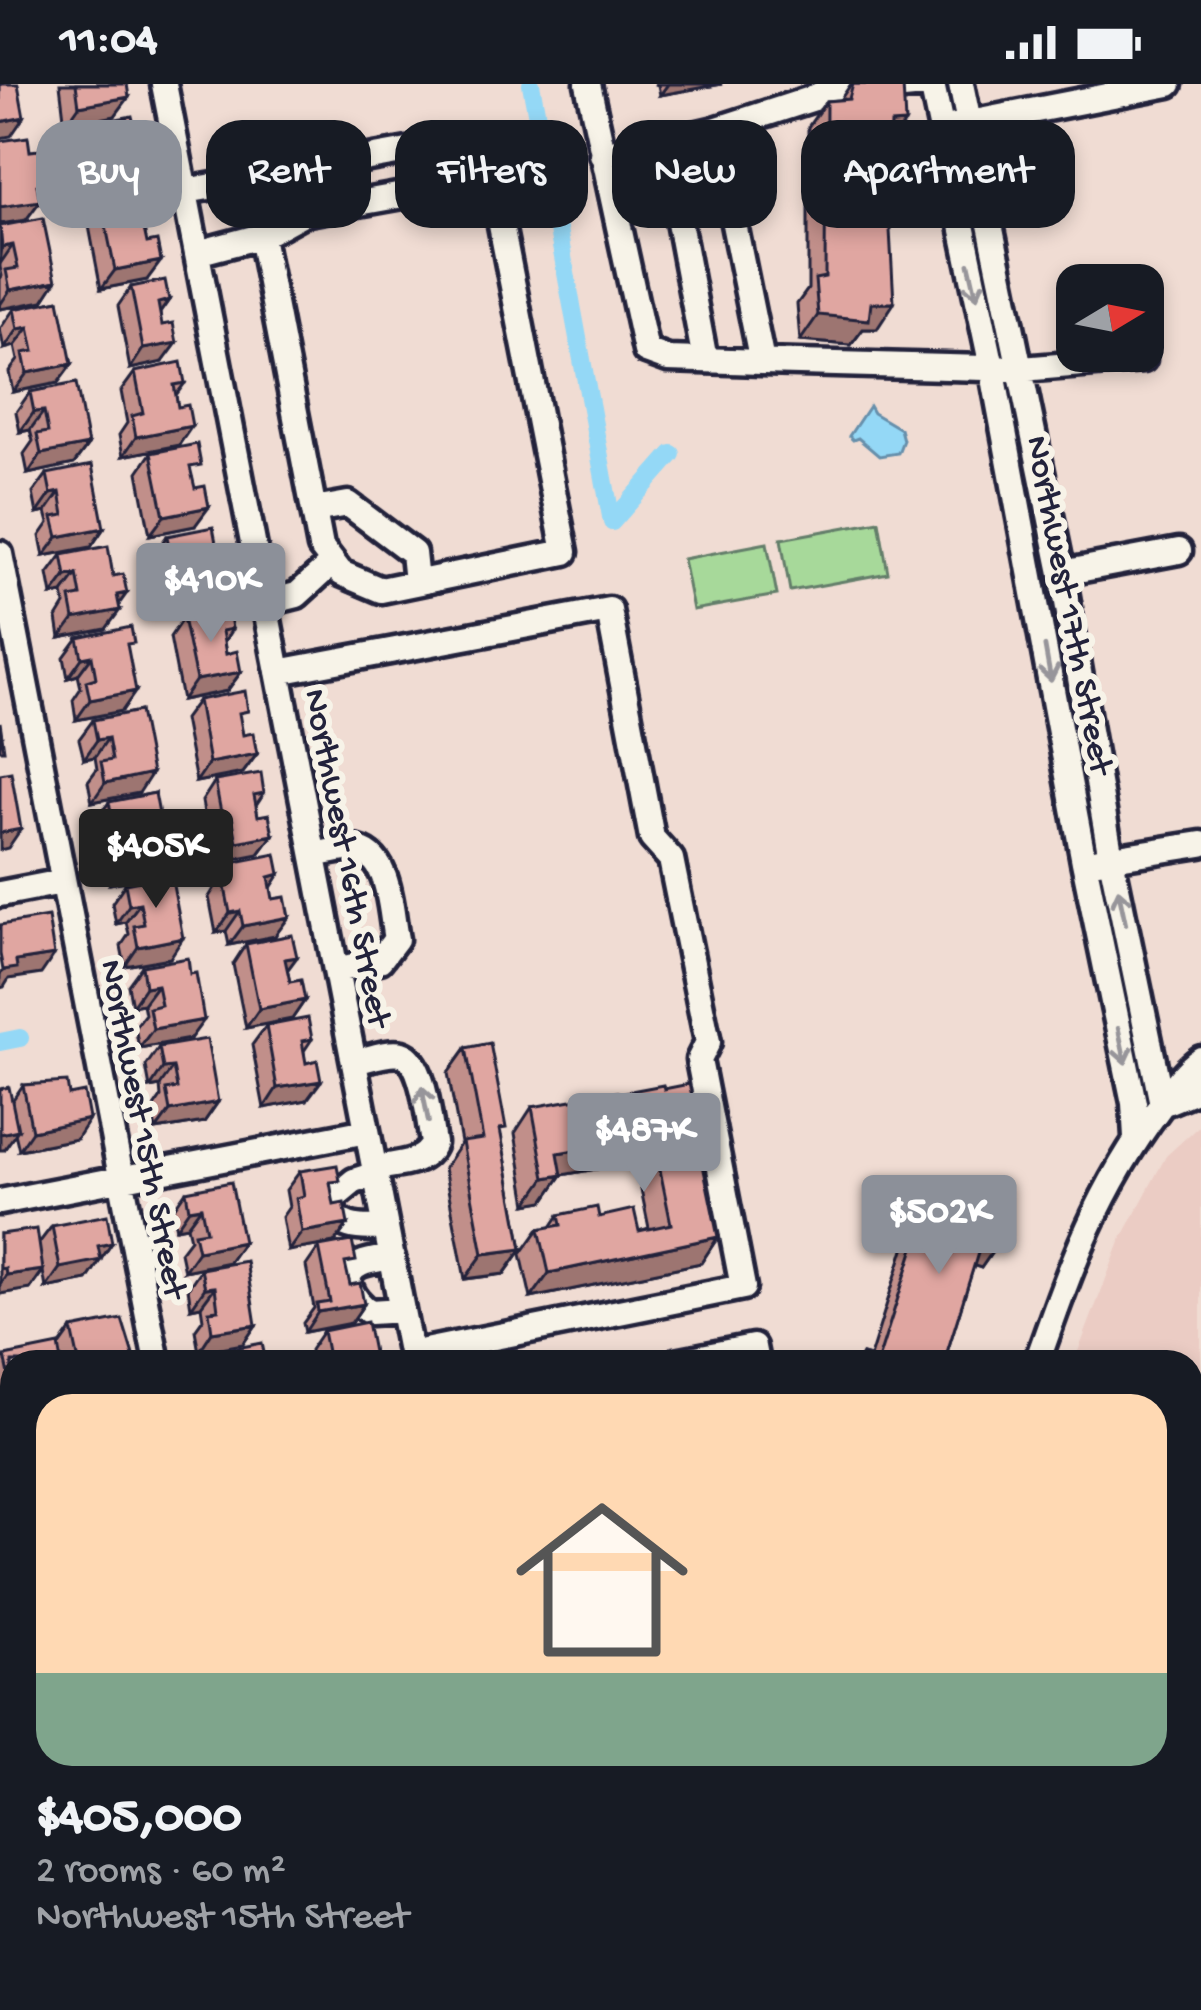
<!DOCTYPE html>
<meta charset="utf-8">
<style>
body{margin:0;font-family:"Gochi Hand",sans-serif;background:#242831;color:#f1f3f6;height:100vh;display:flex;flex-direction:column;font-size:45px;white-space:nowrap}
*{box-sizing:border-box;margin:0}
p{font-size:39px;color:#9ea1a6}
.icon{flex:none;width:66px;height:66px;fill:none;stroke:currentColor;stroke-width:2;stroke-linecap:round;stroke-linejoin:round}
.map{position:relative;flex:1;overflow:hidden}
.details{position:absolute;left:0px;top:1266px;width:1203px;height:660px;display:flex;flex-direction:column;background:#171b24;border-radius:36px 36px 0 0;box-shadow:0 6px 18px #0003}
.details>*{flex:none}
.banner{position:absolute;left:36px;top:36px;width:1131px;height:108px;display:flex;gap:24px}
.needle{width:78px;rotate:80deg}
.controls{position:absolute;left:1056px;top:180px;display:grid;gap:24px}
.controls a{display:grid;place-items:center;width:108px;height:108px;border-radius:24px;background:#171b24;box-shadow:0 6px 18px #0003;font-size:60px}
.price{position:absolute;translate:-50% -102px;padding:0 27px;border-radius:12px;background:#8c9099;color:#fff;font-size:39px;line-height:78px;filter:drop-shadow(0 3px 6px #0008)}
.price::after{content:'';position:absolute;left:50%;top:72px;width:36px;height:27px;margin-left:-18px;background:inherit;clip-path:polygon(0 0,100% 0,50% 100%)}
.price.selected{background:#222;color:#fff}
ul{padding:0;list-style:none}
li{display:grid;align-content:center;gap:24px;height:636px;padding:0 36px}
li span{display:grid;place-items:center;height:372px;border-radius:36px;color:#555}
li>.icon{margin-inline-start:auto}
span .icon{width:216px;height:216px;fill:#fffc;stroke-width:1}
li b{font-size:51px}
.tag{padding:0 42px;border-radius:36px;background:#171b24;box-shadow:0 6px 18px #0003;font-size:42px;line-height:108px}
.tag.selected{background:#8c9099;color:#fff}
.status{display:flex;justify-content:space-between;align-items:center;height:84px;padding:0 60px;background:#171b24;direction:ltr}
.status svg{height:33px;fill:currentColor}
.map>svg:first-child{display:block}
.built{fill:#ebccc4}
.green{fill:#a7d99a;stroke:#647e6a;stroke-width:3}
.water{fill:#94d8f6;stroke:#668fab;stroke-width:3}
.lines{fill:none;stroke-linecap:round;stroke-linejoin:round}
.canal{stroke:#94d8f6;stroke-width:18}
.minor-casing{stroke:#22223b;stroke-width:33}
.minor{stroke:#f7f3e8;stroke-width:24}
.wall{fill:#c18f8a;stroke:#22223b;stroke-width:3}
.shaded-wall{fill:#9d7471;stroke:#22223b;stroke-width:3}
.building{fill:#e0a6a1;stroke:#22223b;stroke-width:3}
.oneway{stroke:#97959a}
.labels{text-anchor:middle;stroke-width:12;stroke-linejoin:round;paint-order:stroke}
.street-label{font-size:36px;fill:#22223b;stroke:#f7f3e8}
</style>
<div class="status"><b>11:04</b><svg viewBox="0 0 49 12"><path d="M0 12V9h3v3zM5 12V6h3v6zM10 12V3h3v9zM15 12V0h3v12zM26 1h20v11H26zM47 4h2v5h-2z"/></svg></div>
<div class="map">
<svg width="1201" height="1926" viewBox="0 0 1201 1926">
<rect width="100%" height="100%" fill="#f0dcd3"/>
<filter id="ink" filterUnits="userSpaceOnUse"><feTurbulence type="fractalNoise" baseFrequency=".00833" numOctaves="2"/><feDisplacementMap in="SourceGraphic" scale="24" xChannelSelector="R" yChannelSelector="G"/><feConvolveMatrix kernelMatrix="1 2 1 2 8 2 1 2 1" color-interpolation-filters="sRGB"/></filter>
<g filter="url(#ink)">
<path class="built" d="M1201 1040V1926H572L569 1914H1191V1278H1074L1120 1158 1166 1072Z"/>
<path class="green" d="M879 437 888 489 790 507 781 455Z
M767 459 777 511 693 526 683 475Z
M1191 1323 1201 1325V1555L1191 1551Z"/>
<path class="water" d="M869 322 873 329 900 345 903 356 898 369 879 372 858 354 853 356 849 352Z"/>
<g class="lines">
<path class="canal" d="M531 0 612 438 672 370
M0 958 20 954"/>
<g class="minor-casing">
<path id="minor" d="M164 0 412 1278
M588 0 646 267 668 275 762 278 715 46 811 15 841 0
M865 0 874 6 933 0
M932 0 992 283 1084 778 1134 1019 1136 1053
M961 0 1062 489 1111 774 1162 1020
M955 42 1169 0
M664 58 715 46
M602 70 664 58 705 276
M492 95 565 468 381 506 341 489 321 463 261 152 303 129Z
M186 107 480 54
M197 169 261 152
M762 278 1022 285 1143 275
M314 426 348 420 413 469 416 498
M0 470 157 1278
M1062 489 1179 467
M265 519 297 511 331 480
M278 588 609 526 652 754 671 775 708 958 699 976 743 1203 410 1270
M314 771C326 769 340 764 353 765 391 769 390 826 396 855L380 876 336 886
M1099 776 1201 760
M0 810 62 798
M354 978C368 975 388 967 402 970 424 976 429 1038 433 1059 425 1081 396 1080 375 1084
M1162 1020 1201 1004
M376 1090 354 1097 331 1116C332 1146 362 1145 386 1143
M0 1118 367 1047
M392 1173C383 1175 370 1176 361 1180 336 1191 354 1218 370 1228L402 1226
M676 1278 753 1263 756 1278
M1037 1278C1071 1182 1097 1107 1159 1024 1173 1006 1181 989 1201 975
M0 1366 12 1363
M1191 1564 1201 1570
M0 1608 12 1606
M0 1850 12 1847
M0 1906 12 1903
M367 1914 369 1926
M534 1914 536 1926
M599 1914 601 1926
M890 1914 892 1926
M213 1926 272 1914"/>
</g>
<use href="#minor" class="minor"/>
</g>
<path class="wall" d="M60 0H127L115 32 65 42Z
M655 0H722L660 11 658 1Z
M851 0H894L877 245H863L851 261 800 257 797 220 808 205V43L826 17 840 16Z
M86 41 128 65 131 114 85 124 72 60Z
M102 123 153 134 144 147 147 196 101 205 89 142Z
M0 142 56 197 43 217 0 225V195L2 192 0 183Z
M131 203 169 216 160 229 163 278 130 285 118 222Z
M59 216 58 299 13 308 9 288 18 276 15 262 4 265 0 245 14 225Z
M135 288 185 299 176 311 179 361 123 372 119 351 127 339 121 307Z
M30 308 88 361 74 380 28 390 24 370 33 357 30 346 20 348 16 328Z
M151 369 192 393 195 442 150 451 138 388Z
M47 390 104 444 91 463 44 472 40 452 49 439 46 428 37 430 33 409Z
M167 452 217 464 208 476 210 488 225 506 212 526 165 534 153 471Z
M62 471 119 520 106 545 60 554 57 534 65 521 63 509 52 511 48 490Z
M183 534 232 545 224 558 226 570 241 588 227 607 182 616 170 553Z
M78 554 128 568 122 627 76 636 73 616 81 604 78 591 68 594 64 573Z
M198 616 240 639 243 651 257 670 243 689 196 698 184 635Z
M140 627 139 709 92 718 88 697 97 685 95 673 84 675 79 655 93 636Z
M215 697 264 709 256 721 258 732 273 751 259 770 223 777 218 751 208 753 202 717Z
M155 709 154 792 110 800 106 779 113 769 110 756 100 758 96 737 109 718Z
M230 779 271 804 275 852 229 861 226 847 216 849 209 813Z
M171 791 170 874 125 882 121 862 129 850 126 838 116 840 112 819 125 800Z
M246 860 287 886 290 898 305 916 292 935 246 944 233 880Z
M142 882 190 890V955L139 964 135 943 145 930 143 920 132 922 128 901Z
M266 942 312 955 304 967 307 1016 264 1024 252 961Z
M159 963 218 1018 204 1038 156 1046 152 1026 161 1013 160 1002 150 1004 146 982Z
M466 964 501 1052 522 1165 504 1190 465 1195 444 1084 461 1059 448 989Z
M23 1001 76 1055 19 1066 15 1049 4 1066 12 1017Z
M664 1005 683 1035 718 1153 701 1179 531 1214 521 1170 539 1145 551 1143 559 1131 599 1133 639 1147 649 1144 631 1057 625 1059 608 1083 562 1091 544 1117 527 1120 515 1049 532 1023 619 1018 626 1008Z
M300 1087 331 1109 334 1121 348 1140 334 1159 288 1167 282 1133 289 1123 286 1106Z
M186 1107 243 1158 229 1178 184 1187 180 1168 190 1155 187 1142 176 1144 172 1127Z
M959 1107 999 1158 981 1184 974 1181 944 1278H857L862 1271 870 1273 914 1133 932 1108 953 1115Z
M52 1142 112 1159 87 1196 46 1204 43 1187 30 1205 0 1210V1150L39 1159Z
M319 1163 347 1190 350 1201 364 1220 351 1239 305 1248 303 1239 314 1224 306 1182Z
M201 1185 256 1241 243 1260 199 1268 195 1246 203 1235 201 1222 191 1224 188 1204Z
M72 1245 134 1274 131 1278H12V1317L0 1319V1280L5 1272 59 1263Z
M323 1247 375 1278H312L310 1266Z
M12 1644V1695L10 1687 0 1689V1651L4 1645Z
M1201 1845V1926H1193L1191 1914V1858Z
M423 1914H471L473 1926H418V1921Z
M616 1914H712L714 1926H618Z
M738 1914H854L856 1926H740Z
M944 1914H1030L1033 1926H945Z"/>
<path class="shaded-wall" d="M668 0H722L660 11Z
M129 13 115 32 65 42 79 22Z
M24 33 11 52 0 54V38Z
M905 39 887 64 891 40Z
M145 95 131 114 85 124 99 105Z
M44 99 31 118 40 117 26 136 0 140V123L37 101Z
M13 161 0 180 2 163Z
M161 177 147 196 101 205 115 186Z
M56 197 43 217 0 225V221L10 206Z
M169 216 155 236 158 219Z
M871 219H894L877 245H863L851 261 800 257 818 231Z
M29 243 15 262 4 265 18 245Z
M177 259 163 278 130 285 143 265Z
M72 280 58 299 13 308 27 289Z
M44 327 30 346 20 348 34 328Z
M192 342 179 361 123 372 136 353Z
M88 361 74 380 28 390 41 370Z
M60 408 46 428 37 430 51 410Z
M209 423 195 442 150 451 164 432Z
M104 444 91 463 44 472 58 453Z
M77 490 63 509 52 511 66 492Z
M225 506 212 526 165 534 178 515Z
M127 509 114 527 120 526 106 545 60 554 74 535 117 511Z
M92 572 78 591 68 594 82 574Z
M241 588 227 607 182 616 196 596Z
M136 607 122 627 76 636 90 616Z
M108 654 95 673 84 675 97 656Z
M257 670 243 689 196 698 209 679Z
M152 689 139 709 92 718 105 699Z
M232 732 218 751 208 753 222 734Z
M124 736 110 756 100 758 113 739Z
M21 745 8 764 0 766V749Z
M273 751 259 770 223 777 237 758Z
M167 773 154 792 110 800 123 781Z
M280 790 267 810 269 793Z
M140 819 126 838 116 840 129 821Z
M240 827 226 847 216 849 230 829Z
M289 833 275 852 229 861 243 842Z
M183 854 170 874 125 882 138 863Z
M54 871 41 890 9 895 4 903 0 904V890L16 877Z
M297 873 283 892 285 875Z
M157 901 143 920 132 922 145 903Z
M305 916 292 935 246 944 259 925Z
M204 936 190 955 139 964 153 945Z
M173 983 160 1002 150 1004 163 984Z
M321 997 307 1016 264 1024 277 1004Z
M218 1018 204 1038 156 1046 170 1027Z
M694 1020 676 1045 672 1024Z
M649 1032 631 1057 625 1059 608 1083 545 1094 558 1069 615 1059 632 1035Z
M89 1035 76 1055 19 1066 32 1047Z
M18 1046 4 1066H0V1050Z
M562 1091 544 1117 527 1120 545 1094Z
M201 1123 187 1142 176 1144 189 1125Z
M348 1140 334 1159 288 1167 302 1148Z
M718 1153 701 1179 531 1214 549 1189Z
M983 1153 999 1158 981 1184 965 1179Z
M243 1158 229 1178 184 1187 198 1167Z
M112 1159 87 1196 46 1204 60 1184 98 1162Z
M522 1165 504 1190 465 1195 483 1170Z
M43 1186 30 1205 0 1210V1200L6 1191Z
M215 1203 201 1222 191 1224 205 1204Z
M364 1220 351 1239 305 1248 318 1228Z
M256 1241 243 1260 199 1268 212 1248Z
M11 1300 12 1317 0 1319V1316Z
M0 1438H12V1441L0 1457Z
M12 1546V1564L0 1565V1548Z
M12 1670V1684L10 1687 0 1689V1684L9 1671Z
M12 1787V1793L3 1806H0V1790Z"/>
<path class="building" d="M0 0H18L24 33 0 38Z
M76 0H127L129 13 79 22Z
M853 0 903 1 905 39 891 40 888 109 894 219H871L869 236 818 231 815 195 825 193 826 17 849 15Z
M132 32 137 53 126 55 131 76 141 74 145 95 99 105 86 41Z
M28 53 30 67 39 66 44 99 37 101 40 117 0 123V57Z
M149 113 153 134 142 136 147 159 157 157 161 177 115 186 102 123Z
M43 134 56 197 10 206 6 186 18 184 13 161 2 163 0 142Z
M165 196 169 216 158 219 162 241 173 239 177 259 143 265 131 203Z
M59 216 72 280 27 289 23 269 34 267 29 243 18 245 14 225Z
M181 278 185 299 174 301 178 323 188 321 192 342 136 353 132 332 143 329 135 288Z
M76 299 88 361 41 370 37 350 48 348 44 327 34 328 30 308Z
M197 360 201 381 190 383 195 404 205 402 209 423 164 432 151 369Z
M92 381 104 444 58 453 53 433 64 431 60 408 51 410 47 390Z
M213 443 217 464 206 466 210 488 221 486 225 506 178 515 167 452Z
M108 462 113 492 123 490 127 509 117 511 120 526 74 535 70 514 81 512 77 490 66 492 62 471Z
M229 525 232 545 222 547 226 570 237 567 241 588 196 596 183 534Z
M131 543 134 559 127 560 136 607 90 616 86 597 96 594 92 572 82 574 78 554Z
M245 607 248 627 239 629 243 651 253 649 257 670 209 679 198 616Z
M140 627 152 689 105 699 101 678 112 676 108 654 97 656 93 636Z
M0 638 4 666H0Z
M11 688 21 745 0 749V690Z
M261 689 264 709 254 711 258 732 269 730 273 751 237 758 232 732 222 734 215 697Z
M155 709 167 773 123 781 119 760 128 758 124 736 113 739 109 718Z
M276 770 280 790 269 793 273 815 285 813 289 833 243 842 240 827 230 829 223 793 232 791 230 779Z
M171 791 183 854 138 863 134 842 144 840 140 819 129 821 125 800Z
M48 833 54 871 16 877 17 884 3 886 0 870V841Z
M292 851 297 873 285 875 290 898 301 896 305 916 259 925 246 860Z
M188 874 190 890 196 889 204 936 153 945 149 924 161 921 157 901 145 903 142 882Z
M308 934 312 955 302 957 306 979 317 976 321 997 277 1004 266 942Z
M207 955 218 1018 170 1027 166 1006 177 1004 173 983 163 984 159 963Z
M490 959 506 1044 500 1045 522 1165 483 1170 462 1058 483 1055 466 964Z
M67 998 69 1011 84 1008 89 1035 32 1047 23 1001Z
M689 1000 694 1020 672 1024 674 1036 693 1033 718 1153 549 1189 539 1145 561 1141 559 1131 597 1123 599 1133 634 1125 639 1147 671 1140 649 1032 632 1035 626 1008 663 1001 664 1005Z
M9 1003 18 1046 0 1050V1005Z
M617 1008 626 1057 558 1069 562 1091 545 1094 532 1023Z
M337 1081 340 1097 330 1098 334 1121 344 1119 348 1140 302 1148 296 1114 304 1112 300 1087Z
M231 1098 243 1158 198 1167 194 1149 206 1147 201 1123 189 1125 186 1107Z
M959 1107 1010 1123 999 1158 983 1153 944 1278H860L862 1271 878 1276 932 1108 956 1116Z
M107 1131 112 1159 98 1162 101 1176 60 1184 52 1142Z
M37 1145 43 1186 6 1191 5 1184 0 1185V1150Z
M352 1157 356 1177 345 1179 350 1201 360 1199 364 1220 318 1228 317 1220 330 1218 319 1163Z
M246 1177 256 1241 212 1248 209 1227 218 1226 215 1203 205 1204 201 1185Z
M122 1235 134 1274 115 1278H79L72 1245Z
M367 1238 375 1278H329L323 1247Z
M262 1259 266 1278H218L217 1268Z
M59 1261 62 1278H12L11 1300 5 1272Z
M12 1395V1438L0 1440V1397Z
M12 1504V1546L0 1548V1506Z
M12 1644V1670L9 1671 4 1645Z
M8 1743 12 1765V1787L0 1790V1745Z
M433 1914H471L473 1926H435Z
M633 1914H712L714 1926H636Z
M755 1914H854L856 1926H757Z
M960 1914H1030L1033 1926H962Z
M1136 1914H1161L1163 1926H1081Z"/>
<defs><path id="oneway-shaft" d="M-6 0H5M1.5-3L5.5 0L1.5 3" fill="none" stroke-width="1.6" stroke-linecap="round" stroke-linejoin="round" transform="scale(3)"/></defs>
<g class="oneway">
<use href="#oneway-shaft" transform="translate(973 197) rotate(77)"/>
<use href="#oneway-shaft" transform="translate(1048 580) rotate(80)"/>
<use href="#oneway-shaft" transform="translate(1122 823) rotate(-102)"/>
<use href="#oneway-shaft" transform="translate(1122 962) rotate(78)"/>
<use href="#oneway-shaft" transform="translate(425 1020) rotate(-101)"/>
</g>
</g>
<g class="labels">
<g class="street-label">
<text transform="translate(1073 520) rotate(79)" y="13">Northwest 17th Street</text>
<text transform="translate(351 773) rotate(79)" y="13">Northwest 16th Street</text>
<text transform="translate(147 1044) rotate(79)" y="13">Northwest 15th Street</text>
</g>
</g>
</svg>
<div class="controls">
<a><svg class="needle" viewBox="-14 -14 28 28"><path d="M0-13l5 13h-10z" fill="#e53935"/><path d="M0 13l5-13h-10z" fill="#9ea1a6"/></svg></a>
</div>
<b class="price" style="left:211px;top:561px">$410K</b>
<b class="price selected" style="left:156px;top:827px">$405K</b>
<b class="price" style="left:644px;top:1111px">$487K</b>
<b class="price" style="left:939px;top:1193px">$502K</b>
<div class="banner">
<a class="tag selected">Buy</a>
<a class="tag">Rent</a>
<a class="tag">Filters</a>
<a class="tag">New</a>
<a class="tag">Apartment</a>
</div>
<section class="details">
<ul>
<li><span style="background:linear-gradient(#ffd9b3 75%,#7fa58c 0)"><svg class="icon" aria-label="home" viewBox="0 0 24 24"><path d="M3 11l9-7 9 7M6 9v11h12V9"/></svg></span><div><b>$405,000</b><p>2 rooms · 60 m²</p><p>Northwest 15th Street</p></div></li>
</ul>
</section>
</div>
